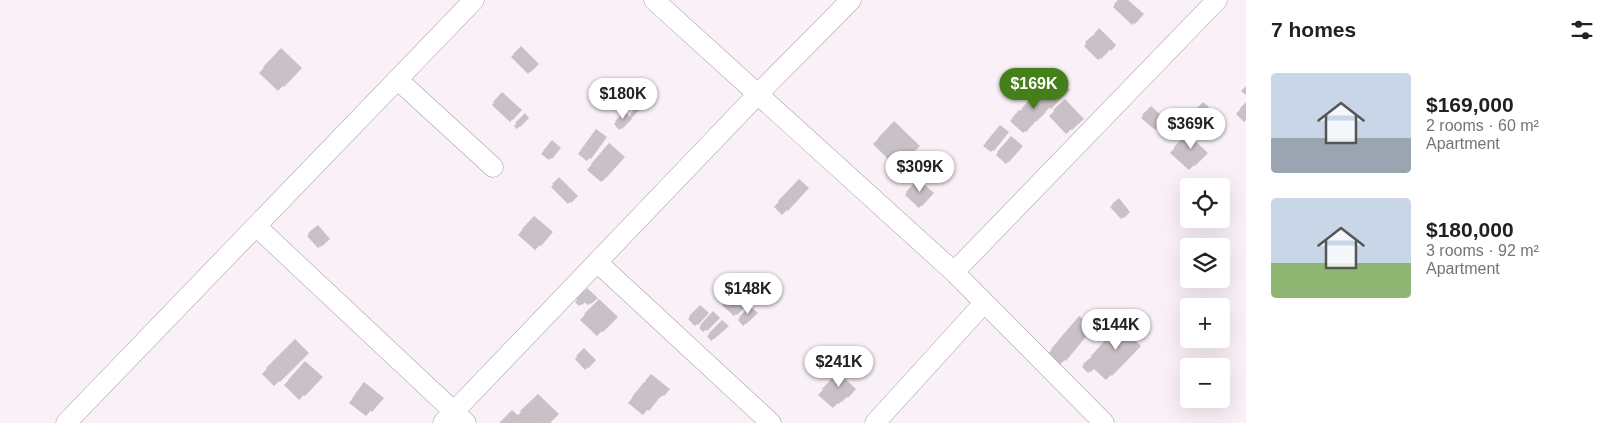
<!DOCTYPE html>
<meta charset="utf-8">
<style>
body{margin:0;font-family:Arial,sans-serif;background:#f6f6f6;color:#202124;height:100vh;display:flex;flex-direction:column;font-size:19px;white-space:nowrap}
*{box-sizing:border-box;margin:0}
p{font-size:16px;color:#757577}
.icon{flex:none;width:28px;height:28px;fill:none;stroke:currentColor;stroke-width:2;stroke-linecap:round;stroke-linejoin:round}
.map{position:relative;flex:1;overflow:hidden}
.panel{display:flex;flex-direction:column;background:#fff;width:375px}
.panel>*{flex:none}
.buttons{position:absolute;left:1180px;top:178px;display:grid;gap:10px}
.buttons a{display:grid;place-items:center;width:50px;height:50px;border-radius:5px;background:#fff;box-shadow:0 5px 20px #0002;font-size:25px}
.price{position:absolute;translate:-50% -42px;padding:0 11px;border-radius:18px;background:#fff;color:#222;font-size:16px;line-height:32px;filter:drop-shadow(0 1px 2px #0008)}
.price::after{content:'';position:absolute;left:50%;top:30px;width:15px;height:11px;margin-left:-8px;background:inherit;clip-path:polygon(0 0,100% 0,50% 100%)}
.price.active{background:#457f1a;color:#fff}
ul{padding:0;list-style:none}
li{display:flex;align-items:center;gap:15px;height:125px;padding:0 25px}
li span{display:grid;place-items:center;flex:none;width:140px;height:100px;border-radius:5px;color:#555}
li>.icon{margin-inline-start:auto}
span .icon{width:60px;height:60px;fill:#fffc;stroke-width:1}
li b{font-size:21px}
h2{display:flex;justify-content:space-between;align-items:center;height:60px;padding:0 25px;font-size:21px}
main{display:flex;flex:1;min-height:0}
.map>svg:first-child{display:block}
.shadow{fill:#0003}
.building{fill:#c9c1c7}
.lines{fill:none;stroke-linecap:round;stroke-linejoin:round}
.minor-casing{stroke:#a69ea3;stroke-width:21}
.minor{stroke:#fff;stroke-width:20}
</style>
<main>
<div class="map">
<svg width="1246" height="423" viewBox="0 0 1246 423">
<rect width="100%" height="100%" fill="#f9f1f7"/>
<path class="shadow" d="M1119 0H1127L1142 14 1132 25 1113 7Z
M1099 30 1114 45 1098 60 1084 46Z
M521 48 537 64 528 74 511 57Z
M281 50 300 68 278 91 259 73Z
M1053 75 1068 90 1023 133 1010 121 1032 99 1030 98Z
M1246 86V95L1241 91Z
M502 94 520 110 510 122 492 105Z
M1065 101 1082 119 1066 134 1049 116Z
M1246 103V120L1244 122 1236 114Z
M1203 104 1207 107 1198 116 1194 112Z
M638 108 639 109 631 119 619 130 614 124 625 113 629 117Z
M1151 108 1165 120 1155 130 1141 118Z
M525 115 528 118 517 129 514 126Z
M894 123 918 146 897 168 873 144Z
M1000 127 993 150 991 152 983 146Z
M594 133 605 138 587 161 578 154Z
M1009 140 1021 146 1006 164 996 155Z
M1182 140 1206 153 1189 170 1170 153Z
M552 142 559 148 549 160 541 154Z
M604 150 607 177 601 182 587 170Z
M559 179 576 196 568 204 551 187Z
M799 180 808 188 782 215 774 207Z
M918 181 932 193 919 208 905 195Z
M1118 200 1129 212 1121 219 1110 207Z
M529 222 540 245 535 250 518 235Z
M318 226 329 239 318 248 307 236Z
M587 290 596 298 588 305 584 302 579 306 575 302Z
M730 297 742 308 734 316 722 305Z
M599 300 616 317 597 336 580 320Z
M700 307 707 313 695 326 688 319Z
M750 308 756 313 743 326 738 320Z
M713 312 718 318 703 332 699 328Z
M722 322 727 326 711 341 707 336Z
M1074 323 1092 329 1060 365 1047 355Z
M1119 327 1139 346 1106 380 1093 368 1088 373 1082 367Z
M295 340 308 353 274 386 262 374Z
M584 350 595 360 585 370 575 359Z
M305 363 321 377 299 400 284 385Z
M838 374 854 389 842 402 841 400 833 408 818 395Z
M651 375 663 395 661 397 659 396 643 415 628 403Z
M359 389 382 398 366 416 349 403Z
M538 395 548 423H500L517 416Z"/>
<path class="building" d="M1118 0H1128L1144 14 1135 24 1114 4Z
M1099 28 1116 45 1111 51 1094 34Z
M1093 35 1109 51 1101 59 1085 42Z
M521 46 539 64 531 72 513 54Z
M281 48 302 68 284 87 263 67Z
M1053 74 1070 90 1051 109 1034 92Z
M502 92 522 110 513 120 493 102Z
M1031 98 1046 112 1036 122 1022 108Z
M1065 99 1084 119 1072 130 1053 110Z
M1203 102 1209 107 1201 115 1196 109Z
M1246 102V114L1240 108Z
M638 106 640 109 633 117 630 114Z
M1151 106 1166 120 1158 129 1142 115Z
M1019 110 1034 123 1026 132 1012 118Z
M625 111 632 119 622 129 615 121Z
M525 113 529 118 520 127 515 123Z
M894 121 920 146 903 163 878 138Z
M1000 125 1009 132 994 151 985 143Z
M596 129 607 137 591 159 580 151Z
M1187 133 1208 153 1195 166 1174 147Z
M1011 136 1023 146 1009 162 997 152Z
M552 140 561 148 552 159 543 151Z
M609 143 625 157 607 177 591 164Z
M559 177 578 196 571 203 552 184Z
M799 179 809 188 788 211 778 201Z
M918 179 934 193 922 206 906 192Z
M1119 198 1130 212 1124 218 1112 204Z
M534 216 553 232 541 246 522 229Z
M318 225 330 239 321 247 308 233Z
M587 288 598 298 591 304 587 300 582 305 576 299Z
M730 295 744 308 737 315 723 302Z
M599 299 618 317 603 332 584 314Z
M700 305 709 313 698 325 689 316Z
M750 306 758 313 746 324 739 317Z
M713 311 720 318 707 331 700 325Z
M1079 316 1093 328 1066 361 1051 349Z
M722 320 729 326 714 339 709 333Z
M1119 325 1141 346 1112 376 1091 356Z
M295 339 309 353 280 382 266 368Z
M584 348 596 360 589 368 576 356Z
M1090 358 1097 366 1091 372 1083 364Z
M305 361 323 377 305 396 288 380Z
M838 372 856 389 848 398 846 396 839 404 822 389Z
M651 374 670 389 664 396 645 381Z
M364 382 384 398 372 412 353 397Z
M644 382 661 396 649 411 632 397Z
M538 394 559 414 550 423H532L520 411Z
M512 410 526 423H499Z"/>
<g class="lines">
<g class="minor-casing">
<path id="minor" d="M654 0 954 272 1104 423
M397 79 493 167
M256 226 466 423
M597 262 771 423
M954 272 1217 0
M66 423 474 0
M443 423 758 94 851 0
M875 423 984 303"/>
</g>
<use href="#minor" class="minor"/>
</g>
</svg>
<div class="buttons">
<a><svg class="icon" aria-label="locate" viewBox="0 0 24 24"><circle cx="12" cy="12" r="6"/><path d="M12 2v4M12 18v4M2 12h4M18 12h4"/></svg></a>
<a><svg class="icon" aria-label="layers" viewBox="0 0 24 24"><path d="M12 4l9 5-9 5-9-5zM3 14l9 5 9-5"/></svg></a>
<a>+</a>
<a>−</a>
</div>
<b class="price active" style="left:1034px;top:110px">$169K</b>
<b class="price" style="left:623px;top:120px">$180K</b>
<b class="price" style="left:1191px;top:150px">$369K</b>
<b class="price" style="left:920px;top:193px">$309K</b>
<b class="price" style="left:748px;top:315px">$148K</b>
<b class="price" style="left:1116px;top:351px">$144K</b>
<b class="price" style="left:839px;top:388px">$241K</b>
</div>
<section class="panel">
<h2>7 homes<svg class="icon" aria-label="filters" viewBox="0 0 24 24"><path d="M4 7h16M4 17h16"/><circle cx="9" cy="7" r="2"/><circle cx="15" cy="17" r="2"/></svg></h2>
<ul>
<li><span style="background:linear-gradient(#c9d6e8 65%,#9aa5b1 0)"><svg class="icon" aria-label="home" viewBox="0 0 24 24"><path d="M3 11l9-7 9 7M6 9v11h12V9"/></svg></span><div><b>$169,000</b><p>2 rooms · 60 m²</p><p>Apartment</p></div></li>
<li><span style="background:linear-gradient(#c9d6e8 65%,#8fb573 0)"><svg class="icon" aria-label="home" viewBox="0 0 24 24"><path d="M3 11l9-7 9 7M6 9v11h12V9"/></svg></span><div><b>$180,000</b><p>3 rooms · 92 m²</p><p>Apartment</p></div></li>
</ul>
</section>
</main>
